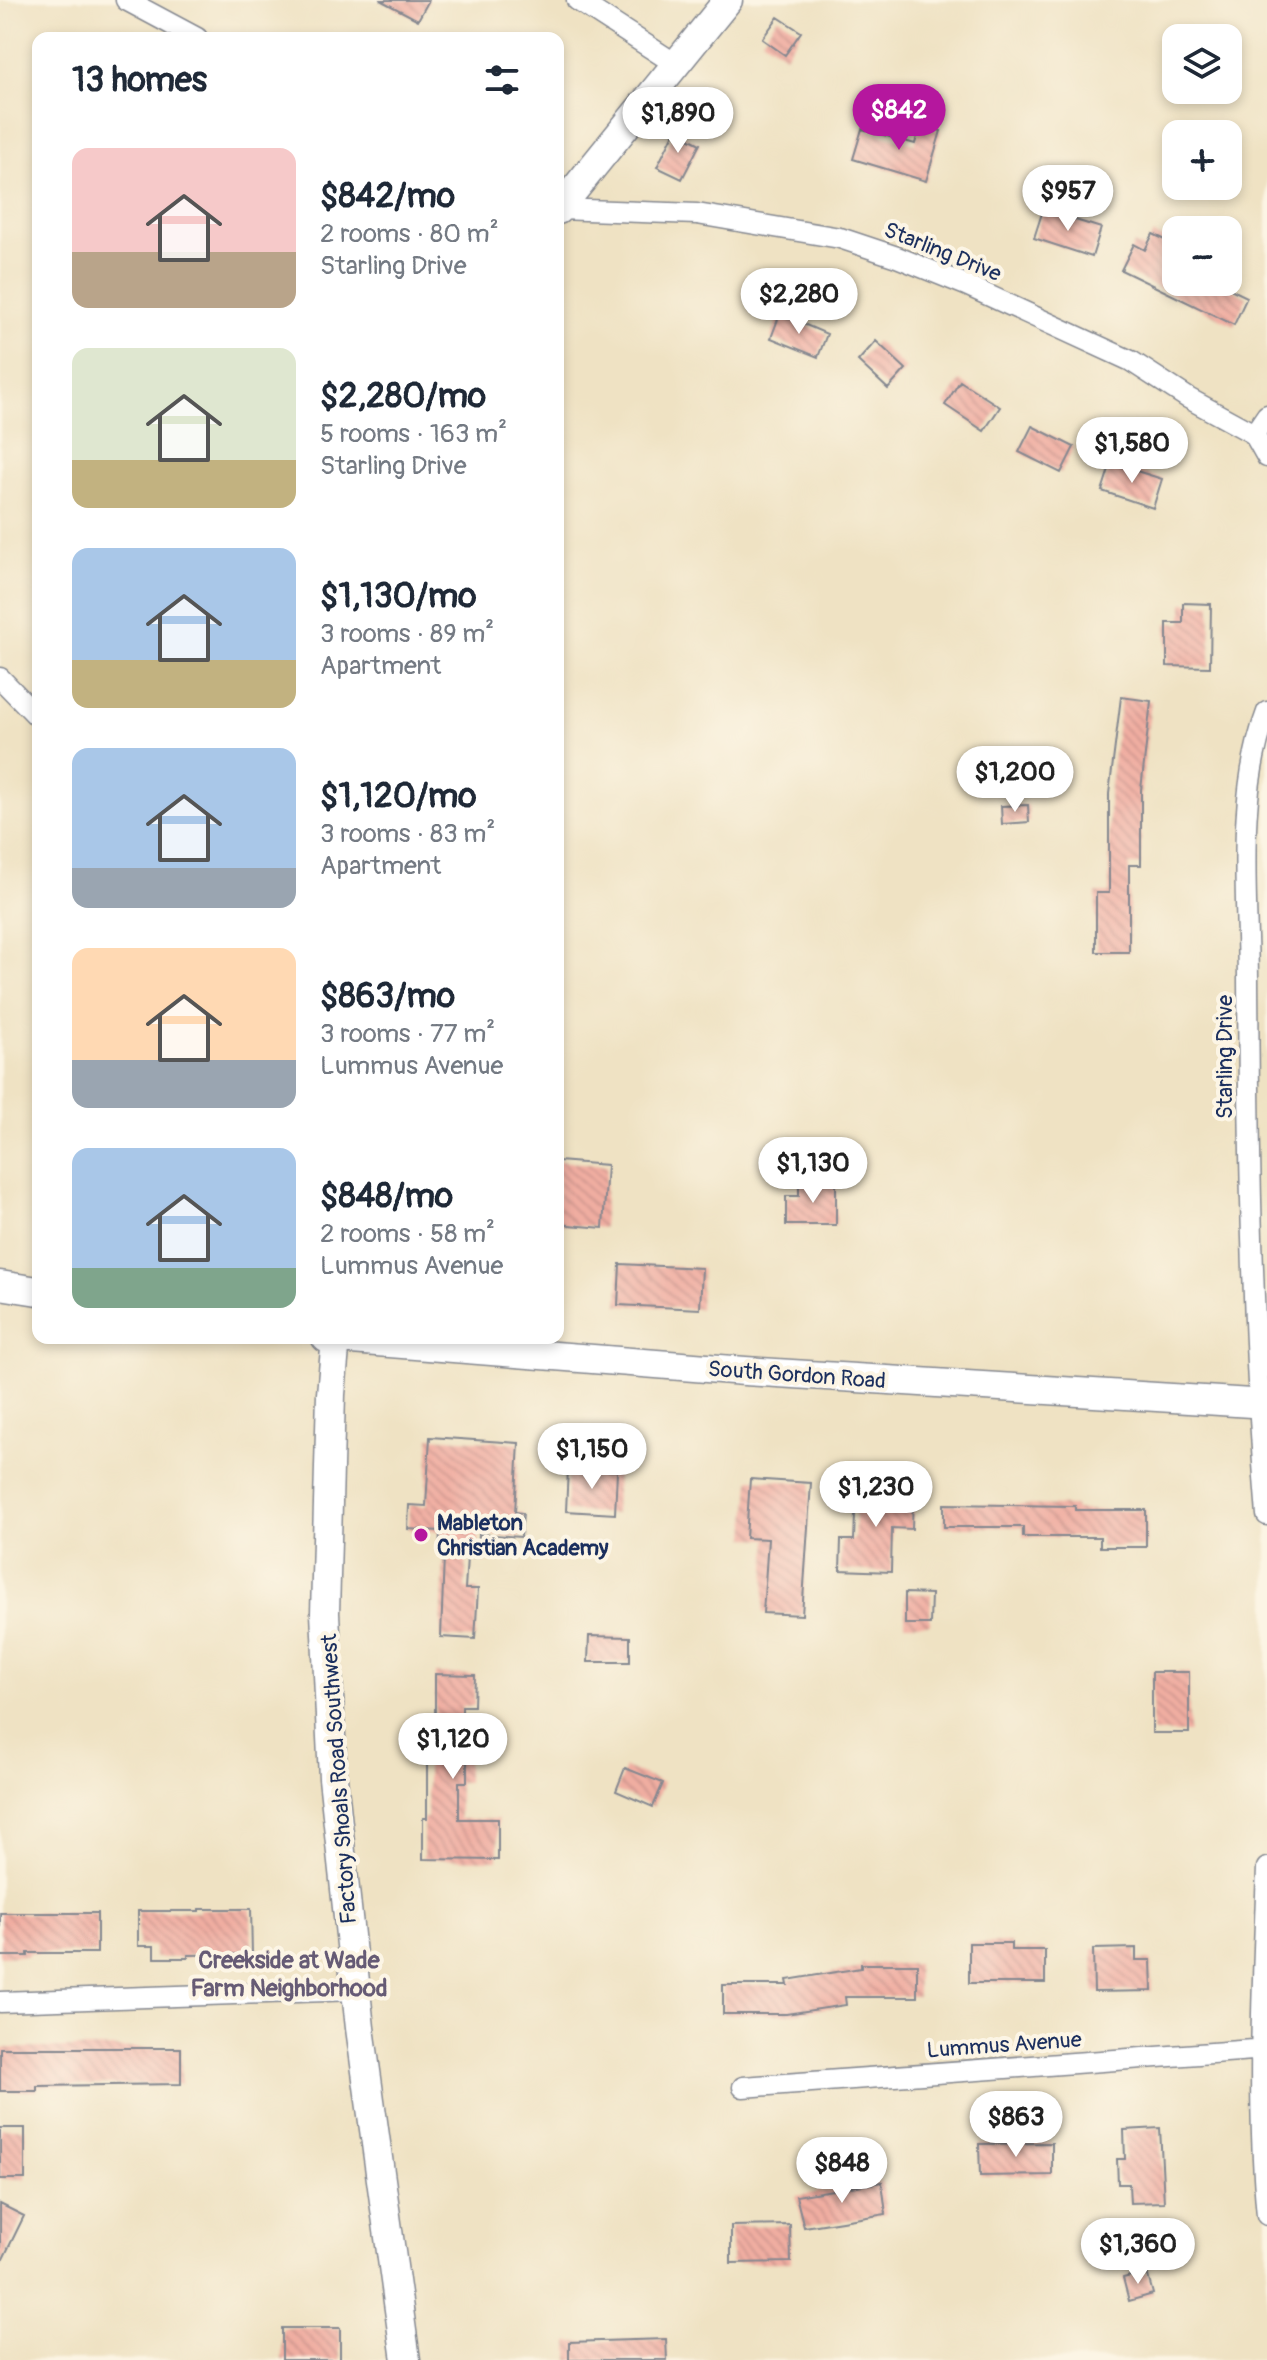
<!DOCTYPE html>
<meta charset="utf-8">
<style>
body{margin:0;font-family:Pangolin,sans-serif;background:#f2f2f3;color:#1f2937;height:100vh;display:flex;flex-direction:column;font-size:30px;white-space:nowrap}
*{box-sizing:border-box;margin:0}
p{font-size:26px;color:#747a83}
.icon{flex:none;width:44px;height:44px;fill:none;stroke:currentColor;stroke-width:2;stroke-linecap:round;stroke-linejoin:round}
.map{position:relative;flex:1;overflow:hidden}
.panel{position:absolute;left:32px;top:32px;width:532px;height:1312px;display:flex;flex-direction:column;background:#fff;border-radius:16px;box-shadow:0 4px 12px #0003}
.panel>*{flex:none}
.buttons{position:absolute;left:1162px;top:24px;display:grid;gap:16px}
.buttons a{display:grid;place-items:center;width:80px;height:80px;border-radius:16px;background:#fff;box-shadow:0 4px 12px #0003;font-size:40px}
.price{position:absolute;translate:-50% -68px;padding:0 18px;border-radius:28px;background:#fff;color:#222;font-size:26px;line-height:52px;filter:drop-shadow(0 2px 4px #0008)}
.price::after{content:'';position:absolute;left:50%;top:48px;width:24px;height:18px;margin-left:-12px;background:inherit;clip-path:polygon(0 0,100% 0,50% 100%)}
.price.selected{background:#b5179e;color:#fff}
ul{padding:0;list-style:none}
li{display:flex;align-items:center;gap:24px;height:200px;padding:0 40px}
li span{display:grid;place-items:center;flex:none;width:224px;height:160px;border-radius:16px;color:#555}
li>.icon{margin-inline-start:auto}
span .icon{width:96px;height:96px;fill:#fffc;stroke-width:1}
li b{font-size:34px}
h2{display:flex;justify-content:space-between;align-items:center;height:96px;padding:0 40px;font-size:34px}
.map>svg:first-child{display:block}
.building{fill:url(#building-back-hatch)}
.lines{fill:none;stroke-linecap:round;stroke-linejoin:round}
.street-casing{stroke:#858890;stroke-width:23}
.secondary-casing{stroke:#858890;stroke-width:31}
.street{stroke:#fff;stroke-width:20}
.secondary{stroke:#fff;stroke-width:28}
.poi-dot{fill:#b5179e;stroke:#fcf5e5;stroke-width:3}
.labels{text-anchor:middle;stroke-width:8;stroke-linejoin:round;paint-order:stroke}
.street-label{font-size:22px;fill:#1b2f5e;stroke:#fcf5e5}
.poi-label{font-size:22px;font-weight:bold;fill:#1b2f5e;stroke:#fcf5e5;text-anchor:start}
.neighbourhood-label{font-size:24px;font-weight:bold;fill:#665b75;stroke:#fcf5e5}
</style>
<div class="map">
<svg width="1267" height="2360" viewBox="0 0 1267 2360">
<defs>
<pattern id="building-back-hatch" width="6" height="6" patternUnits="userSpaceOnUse" patternTransform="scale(2)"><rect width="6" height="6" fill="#f0ada1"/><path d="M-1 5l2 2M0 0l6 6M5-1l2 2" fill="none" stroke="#cd958d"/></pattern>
</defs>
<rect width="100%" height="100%" fill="#fcf5e5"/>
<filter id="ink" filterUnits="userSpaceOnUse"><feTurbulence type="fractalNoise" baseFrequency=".0125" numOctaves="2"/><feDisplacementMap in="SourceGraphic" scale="16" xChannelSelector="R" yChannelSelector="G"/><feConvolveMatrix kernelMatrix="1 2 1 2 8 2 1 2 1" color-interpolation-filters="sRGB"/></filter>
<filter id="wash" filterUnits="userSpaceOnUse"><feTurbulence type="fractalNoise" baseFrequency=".006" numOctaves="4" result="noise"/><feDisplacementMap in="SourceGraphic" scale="32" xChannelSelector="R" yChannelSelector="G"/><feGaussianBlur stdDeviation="1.8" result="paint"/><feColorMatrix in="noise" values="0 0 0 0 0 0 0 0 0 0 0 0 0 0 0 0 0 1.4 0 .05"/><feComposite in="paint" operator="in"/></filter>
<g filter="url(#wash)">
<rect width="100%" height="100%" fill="#efe2c3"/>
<g id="blocks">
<path class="building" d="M380 0H429L418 20Z
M778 17 801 32 785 55 762 39Z
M920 125 941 131 926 181 853 159 862 129 915 144Z
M675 131 700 144 682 179 657 167Z
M1043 210 1101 228 1092 257 1034 238Z
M1153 234 1176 245V282H1216L1247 297 1234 325 1121 270 1134 244 1145 250Z
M780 314 827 334 818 357 771 338Z
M876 341 906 369 888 389 858 361Z
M960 381 1000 407 984 431 945 405Z
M1032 426 1074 447 1061 473 1019 452Z
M1111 463 1162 479 1153 508 1102 491Z
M1183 603 1211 604 1210 667 1167 666V623H1183Z
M1121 697 1151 701 1141 790V865H1129V952H1096V893H1109V794Z
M1028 805 1029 822 1002 824 1001 806Z
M558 1161 607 1165 603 1228 558 1224Z
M799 1182H836V1225H786V1196H799Z
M620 1264 702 1268 700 1309 618 1305Z
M430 1437 519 1443 515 1512 523 1513 521 1537 479 1534 478 1558 467 1557 465 1589H478L475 1639 441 1637 444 1556H439L440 1531 408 1529 409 1505 426 1506Z
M568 1468 617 1471 615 1514 566 1511Z
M750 1479 811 1483 802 1615 763 1613 768 1539 746 1538Z
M856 1489 913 1491 912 1529 892 1528 891 1572 840 1570 841 1540H854Z
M944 1504 1075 1506V1510H1146V1547H1100V1537H1023V1527H944Z
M905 1593 931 1594 930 1624H905Z
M589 1636 630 1637V1662H588Z
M1152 1672H1189V1733H1152Z
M435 1674 475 1675 474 1706H462V1744H467V1782H459V1819H498V1860L423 1859V1818H427V1744H435Z
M625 1768 663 1783 653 1807 616 1791Z
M199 1909H251L252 1954 188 1955V1958H154V1946H138V1911H199Z
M0 1913H97V1953H28V1956H0Z
M969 1943H1011V1950H1045V1983H969Z
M1136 1948V1960H1151L1152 1991 1094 1992 1093 1949Z
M861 1964H917V1997H845L846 2005 786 2014H723V1985H788L787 1980 861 1968Z
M0 2048H181V2084L37 2086V2091H0Z
M0 2128H25V2179H0Z
M1160 2128 1164 2202 1130 2203 1129 2184H1118L1117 2159H1125L1124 2130Z
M1052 2143V2175L980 2176 979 2144Z
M882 2182 886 2214 804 2227 796 2196Z
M0 2204 24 2216 0 2265Z
M790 2225 791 2262 731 2263V2226Z
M1147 2272 1153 2294 1129 2301 1123 2278Z
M282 2328H340V2360H282Z
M666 2339 667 2360H569V2342Z"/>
</g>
</g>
<g filter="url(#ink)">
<use href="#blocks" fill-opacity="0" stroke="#858890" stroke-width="2"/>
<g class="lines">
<g class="street-casing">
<path id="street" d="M126 0 197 38
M577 0 674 63
M558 209 697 214 840 238 897 257 966 285 1131 361 1188 398 1254 434 1267 457
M1254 434 1267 415
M0 678 38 717
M1267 712C1236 793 1247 892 1248 977 1249 1156 1252 1336 1267 1515
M1267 1868C1263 1983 1256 2100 1267 2215
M0 2002 356 1990
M743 2087 1267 2049"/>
</g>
<g class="secondary-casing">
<path id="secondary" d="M558 210 728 0
M0 1285 38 1291
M326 1338 745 1371 1267 1404
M336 1338 331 1394 325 1613 333 1778 360 2028 406 2360"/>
</g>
<use href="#street" class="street"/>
<use href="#secondary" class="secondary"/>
</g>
</g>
<circle class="poi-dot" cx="421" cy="1535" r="8"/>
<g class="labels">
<g class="street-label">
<text transform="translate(943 251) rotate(22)" y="8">Starling Drive</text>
<text transform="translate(1224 1057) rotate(-90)" y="8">Starling Drive</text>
<text transform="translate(797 1374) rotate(4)" y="8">South Gordon Road</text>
<text transform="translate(338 1779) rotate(-94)" y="8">Factory Shoals Road Southwest</text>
<text transform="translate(1004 2044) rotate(-4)" y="8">Lummus Avenue</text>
</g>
<g class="poi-label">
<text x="437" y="1530">Mableton<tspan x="437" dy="25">Christian Academy</tspan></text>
</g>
<g class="neighbourhood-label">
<text x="289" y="1968">Creekside at Wade<tspan x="289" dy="28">Farm Neighborhood</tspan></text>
</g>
</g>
</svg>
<div class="buttons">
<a><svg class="icon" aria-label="layers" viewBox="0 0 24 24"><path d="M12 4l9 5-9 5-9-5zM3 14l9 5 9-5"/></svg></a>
<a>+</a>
<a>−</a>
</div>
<b class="price selected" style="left:899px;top:152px">$842</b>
<b class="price" style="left:678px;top:155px">$1,890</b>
<b class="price" style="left:1068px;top:233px">$957</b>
<b class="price" style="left:799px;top:336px">$2,280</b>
<b class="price" style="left:1132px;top:485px">$1,580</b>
<b class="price" style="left:1015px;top:814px">$1,200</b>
<b class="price" style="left:813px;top:1205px">$1,130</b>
<b class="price" style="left:592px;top:1491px">$1,150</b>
<b class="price" style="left:876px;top:1529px">$1,230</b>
<b class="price" style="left:453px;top:1781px">$1,120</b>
<b class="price" style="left:1016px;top:2159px">$863</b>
<b class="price" style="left:842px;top:2205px">$848</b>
<b class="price" style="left:1138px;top:2286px">$1,360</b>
<section class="panel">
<h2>13 homes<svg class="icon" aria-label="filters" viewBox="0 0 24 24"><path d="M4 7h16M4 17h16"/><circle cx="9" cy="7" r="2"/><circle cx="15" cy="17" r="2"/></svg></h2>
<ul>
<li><span style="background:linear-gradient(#f6c9c9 65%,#b9a48a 0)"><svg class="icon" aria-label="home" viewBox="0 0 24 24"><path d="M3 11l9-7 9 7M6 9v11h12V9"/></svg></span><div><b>$842/mo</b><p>2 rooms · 80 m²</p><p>Starling Drive</p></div></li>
<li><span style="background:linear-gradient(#dfe7d0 70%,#c2b280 0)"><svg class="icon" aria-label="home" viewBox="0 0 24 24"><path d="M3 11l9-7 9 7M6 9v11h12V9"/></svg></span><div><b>$2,280/mo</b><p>5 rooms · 163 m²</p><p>Starling Drive</p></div></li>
<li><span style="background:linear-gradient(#a9c7e8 70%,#c2b280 0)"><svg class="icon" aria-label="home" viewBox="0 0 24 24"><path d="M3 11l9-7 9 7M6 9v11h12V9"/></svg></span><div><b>$1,130/mo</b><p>3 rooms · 89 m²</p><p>Apartment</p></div></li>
<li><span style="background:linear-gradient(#a9c7e8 75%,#9aa5b1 0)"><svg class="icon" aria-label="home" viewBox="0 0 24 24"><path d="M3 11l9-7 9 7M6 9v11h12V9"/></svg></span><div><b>$1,120/mo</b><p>3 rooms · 83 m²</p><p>Apartment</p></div></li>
<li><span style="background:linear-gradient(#ffd9b3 70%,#9aa5b1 0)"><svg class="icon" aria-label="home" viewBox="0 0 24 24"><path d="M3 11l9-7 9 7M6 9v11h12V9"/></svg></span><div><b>$863/mo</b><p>3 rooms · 77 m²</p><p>Lummus Avenue</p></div></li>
<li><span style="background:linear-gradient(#a9c7e8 75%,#7fa58c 0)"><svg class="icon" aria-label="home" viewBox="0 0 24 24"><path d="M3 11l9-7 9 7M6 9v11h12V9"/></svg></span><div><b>$848/mo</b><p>2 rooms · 58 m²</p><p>Lummus Avenue</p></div></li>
</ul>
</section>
</div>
